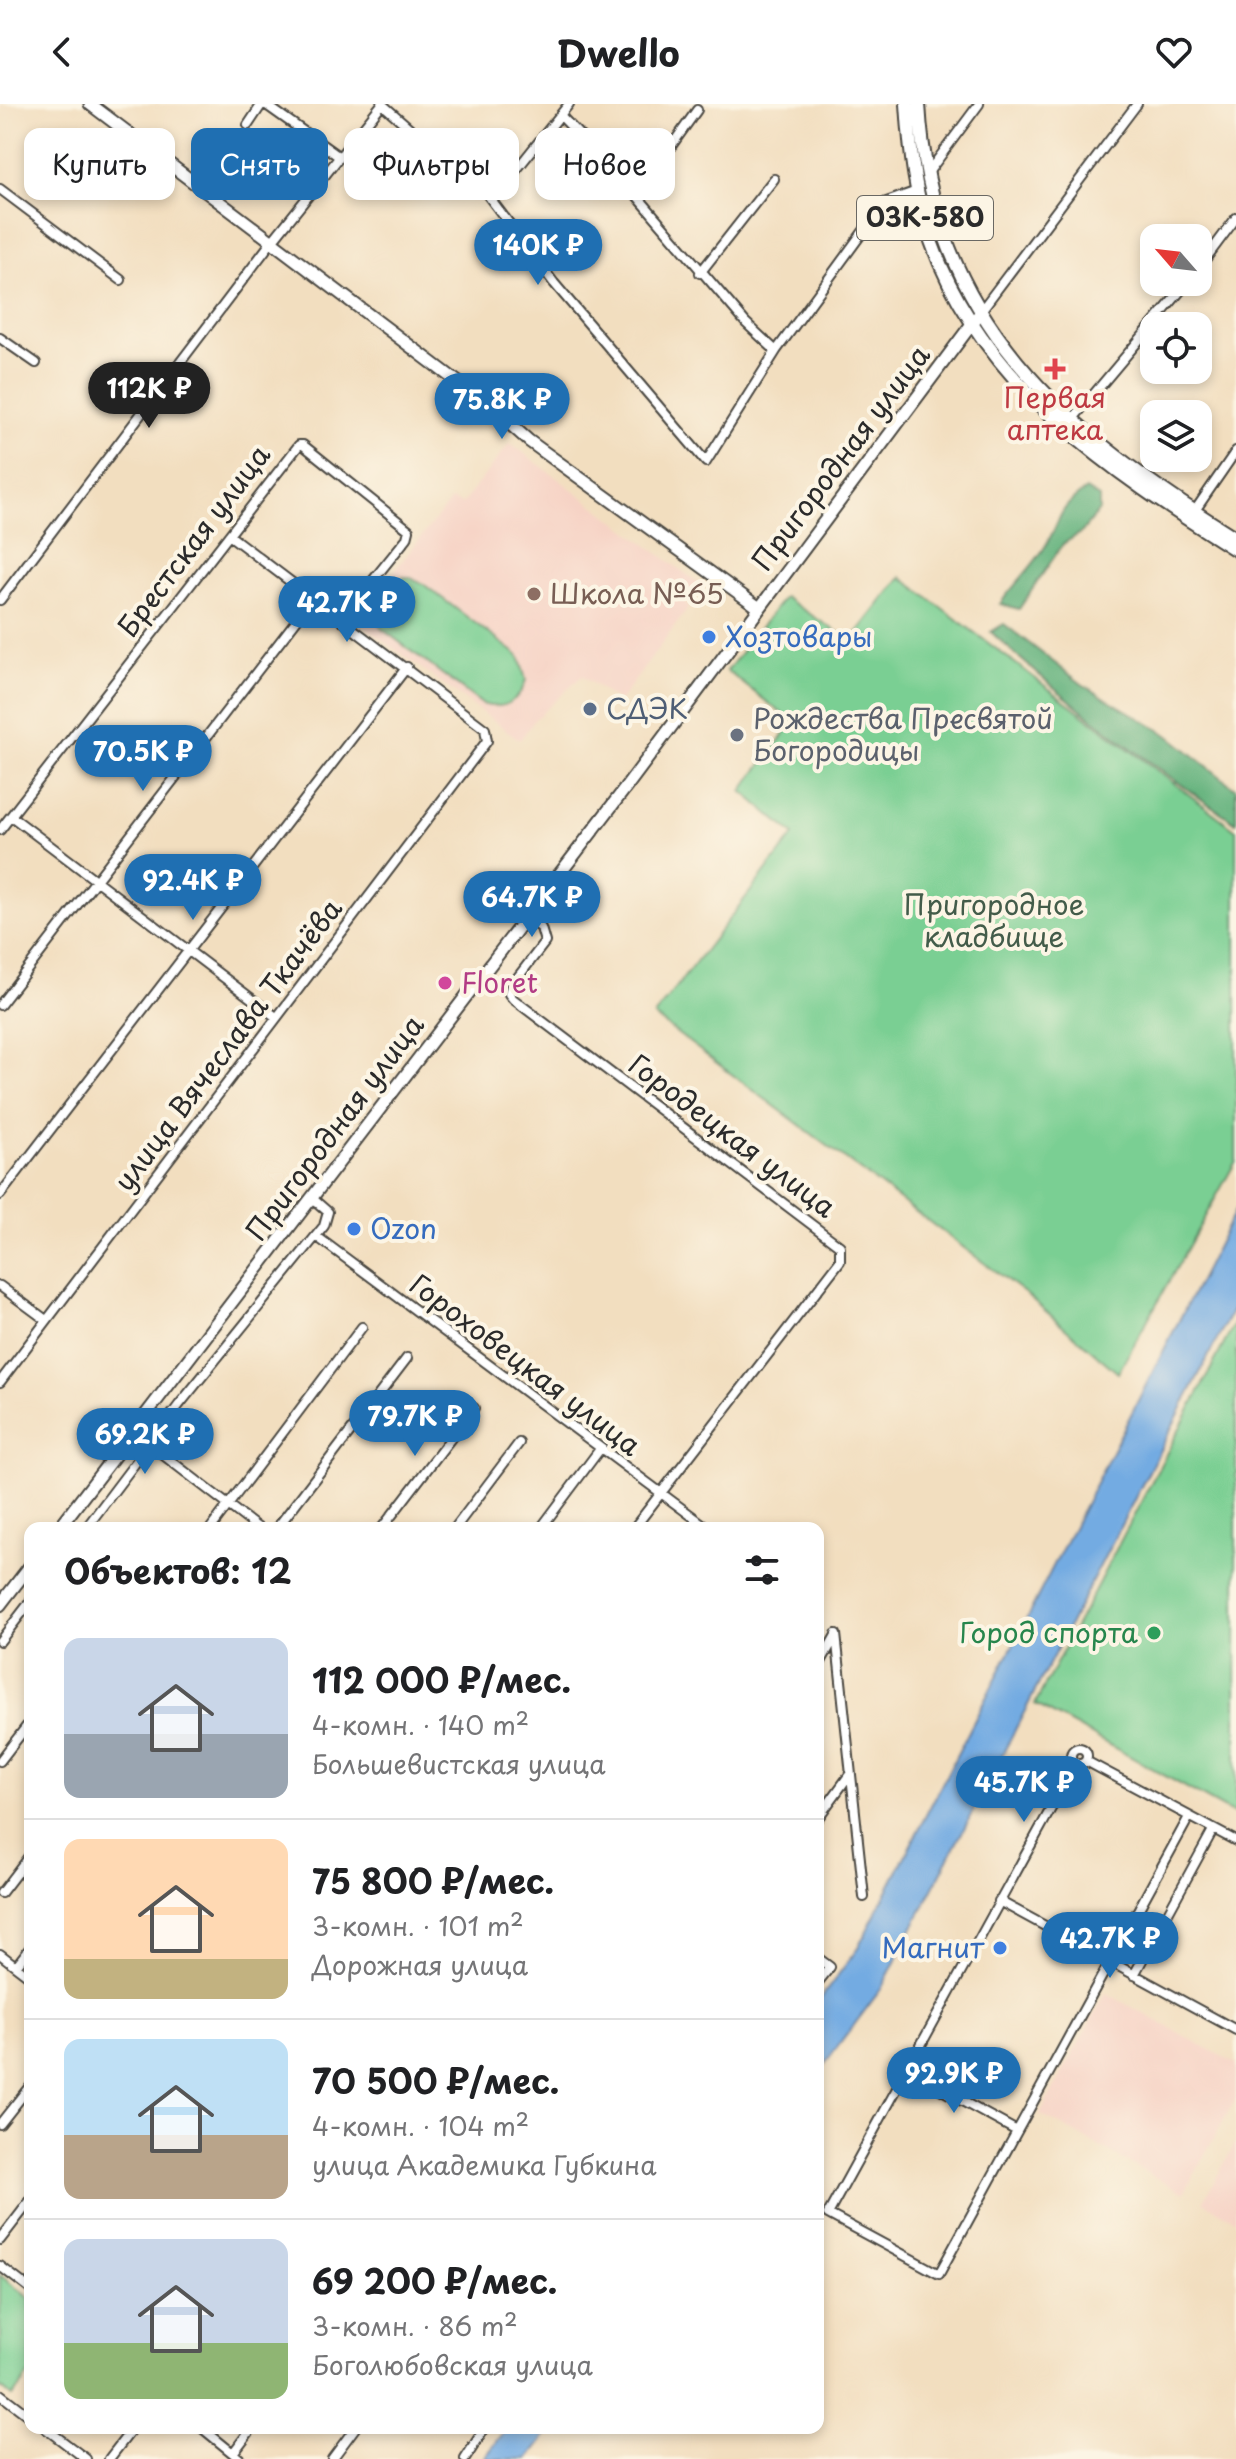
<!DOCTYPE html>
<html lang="ru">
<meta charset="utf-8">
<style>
body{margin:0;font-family:"Playpen Sans",sans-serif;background:#f6f6f6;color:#202124;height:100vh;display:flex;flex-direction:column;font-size:30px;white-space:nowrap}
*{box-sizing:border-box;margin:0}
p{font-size:26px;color:#757577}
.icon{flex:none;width:44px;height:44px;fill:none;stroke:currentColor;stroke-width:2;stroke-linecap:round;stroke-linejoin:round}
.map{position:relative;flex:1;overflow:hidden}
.sheet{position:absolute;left:24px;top:1418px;width:800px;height:912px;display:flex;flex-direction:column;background:#fff;border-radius:16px;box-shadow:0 4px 12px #0003}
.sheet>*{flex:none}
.hud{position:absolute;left:24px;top:24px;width:800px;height:72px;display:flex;gap:16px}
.needle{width:52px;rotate:298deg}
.buttons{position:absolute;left:1140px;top:120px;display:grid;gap:16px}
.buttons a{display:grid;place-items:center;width:72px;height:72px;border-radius:16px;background:#fff;box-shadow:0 4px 12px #0003;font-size:40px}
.price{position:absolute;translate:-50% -68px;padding:0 18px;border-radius:28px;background:#1f6fb2;color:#fff;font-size:26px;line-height:52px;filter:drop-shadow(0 2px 4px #0008)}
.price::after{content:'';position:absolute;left:50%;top:48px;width:24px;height:18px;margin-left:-12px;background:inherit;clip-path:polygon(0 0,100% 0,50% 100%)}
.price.current{background:#222;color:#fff}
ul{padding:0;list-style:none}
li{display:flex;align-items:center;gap:24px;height:200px;padding:0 40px}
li+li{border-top:2px solid #e0e0e0}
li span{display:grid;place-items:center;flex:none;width:224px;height:160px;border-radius:16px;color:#555}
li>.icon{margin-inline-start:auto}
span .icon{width:96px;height:96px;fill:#fffc;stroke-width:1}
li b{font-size:34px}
h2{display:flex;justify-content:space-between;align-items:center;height:96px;padding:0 40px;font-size:34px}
.chip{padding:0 28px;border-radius:16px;background:#fff;box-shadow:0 4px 12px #0003;font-size:28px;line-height:72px}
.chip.current{background:#1f6fb2;color:#fff}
header{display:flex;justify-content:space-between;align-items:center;height:104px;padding:0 40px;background:#fff;font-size:36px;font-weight:700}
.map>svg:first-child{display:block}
.built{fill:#f6d2c4}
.green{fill:#7acf93;stroke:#527d5f;stroke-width:2}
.forest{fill:#63b27d;stroke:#476e54;stroke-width:2}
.water{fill:#73abe2;stroke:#4f6b86;stroke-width:2}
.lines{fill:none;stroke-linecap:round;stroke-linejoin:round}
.street-casing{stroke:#494641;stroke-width:12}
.secondary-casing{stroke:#494641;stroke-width:15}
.primary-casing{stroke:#494641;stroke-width:16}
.street{stroke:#fff;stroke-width:8}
.secondary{stroke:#fff;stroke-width:11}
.primary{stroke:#fff;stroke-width:12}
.health-dot{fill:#e0444e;stroke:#fcf5e5;stroke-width:3}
.education-dot{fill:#8d6e63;stroke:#fcf5e5;stroke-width:3}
.shop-dot{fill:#3f7fe0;stroke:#fcf5e5;stroke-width:3}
.service-dot{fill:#5c6f8a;stroke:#fcf5e5;stroke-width:3}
.worship-dot{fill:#6b7280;stroke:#fcf5e5;stroke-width:3}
.hotel-dot{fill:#d1479c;stroke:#fcf5e5;stroke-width:3}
.leisure-dot{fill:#2e9e5b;stroke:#fcf5e5;stroke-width:3}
.labels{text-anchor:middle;stroke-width:8;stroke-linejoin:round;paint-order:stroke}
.shield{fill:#fcf5e5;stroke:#6a6863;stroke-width:2}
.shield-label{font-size:26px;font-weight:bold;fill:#2b2b2b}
.health-label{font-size:28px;fill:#be3a42;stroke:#fcf5e5}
.street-label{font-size:28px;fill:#2b2b2b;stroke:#fcf5e5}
.education-label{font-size:28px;fill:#785e54;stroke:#fcf5e5;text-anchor:start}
.shop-label{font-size:28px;fill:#366cbe;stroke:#fcf5e5;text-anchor:start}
.service-label{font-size:28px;fill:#4e5e75;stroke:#fcf5e5;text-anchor:start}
.worship-label{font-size:28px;fill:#5b616d;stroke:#fcf5e5;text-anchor:start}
.park-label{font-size:28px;fill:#435c4a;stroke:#fcf5e5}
.hotel-label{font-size:28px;fill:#b23c85;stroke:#fcf5e5;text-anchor:start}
.leisure-label{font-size:28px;fill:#27864d;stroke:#fcf5e5;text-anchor:end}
</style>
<header><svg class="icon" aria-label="back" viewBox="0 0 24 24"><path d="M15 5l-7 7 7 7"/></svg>Dwello<svg class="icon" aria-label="heart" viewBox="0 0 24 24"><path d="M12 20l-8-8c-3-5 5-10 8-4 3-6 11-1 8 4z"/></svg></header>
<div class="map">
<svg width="1236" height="2355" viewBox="0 0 1236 2355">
<rect width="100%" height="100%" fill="#fcf5e5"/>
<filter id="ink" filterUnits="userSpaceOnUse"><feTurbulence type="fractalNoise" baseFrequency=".0125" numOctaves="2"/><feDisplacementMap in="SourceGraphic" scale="16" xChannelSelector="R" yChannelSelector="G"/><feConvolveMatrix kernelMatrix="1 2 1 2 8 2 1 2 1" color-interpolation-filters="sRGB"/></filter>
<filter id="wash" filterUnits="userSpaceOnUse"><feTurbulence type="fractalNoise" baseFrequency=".006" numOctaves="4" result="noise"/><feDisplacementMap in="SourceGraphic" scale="32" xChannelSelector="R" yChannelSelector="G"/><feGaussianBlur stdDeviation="1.8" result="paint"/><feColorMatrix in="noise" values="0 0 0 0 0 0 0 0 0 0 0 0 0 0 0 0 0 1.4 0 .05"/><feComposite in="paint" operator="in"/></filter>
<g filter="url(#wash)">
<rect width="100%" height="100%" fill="#f2debf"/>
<path class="built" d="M510 339 701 481 686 500 689 503 619 598 582 572 534 616 520 636 355 516 451 396 462 400Z
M1106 1889 1236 1960V1994L1184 2089 1040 2010Z
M1236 2038V2116L1203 2098Z"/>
<path class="green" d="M408 473 422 479 519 552 526 576C520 597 503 607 482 600L381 524C365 501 380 474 408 473Z
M901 473 1236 726V1057L1118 1269 1027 1191 654 912 794 731 742 687 793 618 727 567 784 493 851 537Z
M1236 1217V1711L1035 1600Z
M0 2171 30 2195V2269L12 2293 0 2283Z"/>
<path class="forest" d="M1086 386 1099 394V406L1082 428 1063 440 1019 505 1000 500C1014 480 1034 462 1046 441 1062 414 1057 405 1086 386Z
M1004 520 1082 580 1168 631 1236 685V719C1151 661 1066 598 991 528Z"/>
<path class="water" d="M1236 1105V1199L881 1885 818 1969V1898L858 1844Z
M507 2324H552L528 2355H484Z"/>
</g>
<g filter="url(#ink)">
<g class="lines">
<g class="street-casing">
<path id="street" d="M265 0 338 52
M382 0 421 34 465 61 554 179 706 358 776 247 884 99 917 87
M560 11 632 86 746 219 776 247
M248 21 262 0
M927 70 979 0
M0 85 121 176
M632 86 652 69 697 6
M493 95 569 0
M1198 165 1236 114
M700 169 774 75
M980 208 1137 0
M0 234 36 259
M1072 316 1188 178
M1194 408 1236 347
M0 496 273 136 382 0
M11 712 276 913
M0 726 299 341H303L409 426 407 434 341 516
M527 812 541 824 545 838 511 882 509 890 513 895 840 1142V1157L634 1424
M0 901 312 496
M0 1091 407 563
M316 1132 708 1424
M0 1182 46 1216
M0 1278 487 637 485 625 229 431
M149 1340 258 1424
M86 1424 179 1301 324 1122 328 1108 312 1094
M211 1424 362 1223
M277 1424 407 1254
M382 1424 474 1304
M455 1424 519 1339
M541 1424 600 1345
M836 1530 864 1793
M0 1537 30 1498
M818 1563 836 1531
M1071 1652a8 8 0 1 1 16 0a8 8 0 1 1-16 0Z
M0 1657 30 1618
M1086 1657 1236 1737
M1076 1659 828 2110 939 2170 1189 1713
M818 1714 850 1670
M1 1789 30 1751
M999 1797 1236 1926
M0 1850 30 1873
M818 1854 830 1863 818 1878
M16 1862 30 1844
M1134 1871 1213 1726
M907 1967 1017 2027
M0 2020 30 1982
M0 2136 30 2097
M0 2162 30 2185
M0 2290 30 2313
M45 2324 86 2355
M202 2324 240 2355
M233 2349 252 2324
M109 2355 133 2324
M332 2355 355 2324
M465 2355 485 2324"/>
</g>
<g class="secondary-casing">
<path id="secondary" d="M90 0 492 304 529 337 758 503
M59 1424 627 682 980 209
M0 1501 30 1462"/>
</g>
<g class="primary-casing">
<path id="primary" d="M907 0C910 46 915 94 931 137 983 282 1112 368 1236 446
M919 0C931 217 1064 327 1236 434"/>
</g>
<use href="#street" class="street"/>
<use href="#secondary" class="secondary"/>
<use href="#primary" class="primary"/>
</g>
</g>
<path class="health-dot" d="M1051 253h8v8h8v8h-8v8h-8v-8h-8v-8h8z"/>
<circle class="education-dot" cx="534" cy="490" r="8"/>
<g class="shop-dot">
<circle cx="709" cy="533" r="8"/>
<circle cx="354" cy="1125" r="8"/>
<circle cx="1000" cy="1844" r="8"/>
</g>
<circle class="service-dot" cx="590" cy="605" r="8"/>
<circle class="worship-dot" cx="737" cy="631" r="8"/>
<circle class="hotel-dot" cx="445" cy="879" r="8"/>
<circle class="leisure-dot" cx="1154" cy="1529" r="8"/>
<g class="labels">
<rect class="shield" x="857" y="92" width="136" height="44" rx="6"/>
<g class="shield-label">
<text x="925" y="123">03К-580</text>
</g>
<g class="health-label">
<text x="1055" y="304">Первая<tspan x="1055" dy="32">аптека</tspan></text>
</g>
<g class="street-label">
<text transform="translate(841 354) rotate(-53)" y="10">Пригородная улица</text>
<text transform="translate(194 437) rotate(-53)" y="10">Брестская улица</text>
<text transform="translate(228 941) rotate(-53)" y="10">улица Вячеслава Ткачёва</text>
<text transform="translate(335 1024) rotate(-53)" y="10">Пригородная улица</text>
<text transform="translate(732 1032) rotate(37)" y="10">Городецкая улица</text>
<text transform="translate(525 1261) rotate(37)" y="10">Гороховецкая улица</text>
</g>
<g class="education-label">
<text x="550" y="500">Школа №65</text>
</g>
<g class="shop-label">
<text x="725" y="543">Хозтовары</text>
<text x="370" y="1135">Ozon</text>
<text x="984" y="1854" text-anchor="end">Магнит</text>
</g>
<g class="service-label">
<text x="606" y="615">СДЭК</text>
</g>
<g class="worship-label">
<text x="753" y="625">Рождества Пресвятой<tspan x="753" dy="32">Богородицы</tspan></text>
</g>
<g class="park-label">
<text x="994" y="811">Пригородное<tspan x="994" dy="32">кладбище</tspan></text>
</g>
<g class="hotel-label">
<text x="461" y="889">Floret</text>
</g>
<g class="leisure-label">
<text x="1138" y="1539">Город спорта</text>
</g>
</g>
</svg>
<div class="buttons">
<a><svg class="needle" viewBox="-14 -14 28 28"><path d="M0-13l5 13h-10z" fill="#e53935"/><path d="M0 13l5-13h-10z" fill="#757577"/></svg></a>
<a><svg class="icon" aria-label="locate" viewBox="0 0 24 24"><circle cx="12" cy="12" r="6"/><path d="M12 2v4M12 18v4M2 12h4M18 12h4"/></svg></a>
<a><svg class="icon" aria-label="layers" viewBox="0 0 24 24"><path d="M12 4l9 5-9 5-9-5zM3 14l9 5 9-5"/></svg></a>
</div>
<b class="price" style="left:538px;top:183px">140K ₽</b>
<b class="price current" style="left:149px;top:326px">112K ₽</b>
<b class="price" style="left:502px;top:337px">75.8K ₽</b>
<b class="price" style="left:347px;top:540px">42.7K ₽</b>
<b class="price" style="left:143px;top:689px">70.5K ₽</b>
<b class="price" style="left:193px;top:818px">92.4K ₽</b>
<b class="price" style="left:532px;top:835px">64.7K ₽</b>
<b class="price" style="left:415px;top:1354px">79.7K ₽</b>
<b class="price" style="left:145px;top:1372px">69.2K ₽</b>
<b class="price" style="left:1024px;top:1720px">45.7K ₽</b>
<b class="price" style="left:1110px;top:1876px">42.7K ₽</b>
<b class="price" style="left:954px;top:2011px">92.9K ₽</b>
<div class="hud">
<a class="chip">Купить</a>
<a class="chip current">Снять</a>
<a class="chip">Фильтры</a>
<a class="chip">Новое</a>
</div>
<section class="sheet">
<h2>Объектов: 12<svg class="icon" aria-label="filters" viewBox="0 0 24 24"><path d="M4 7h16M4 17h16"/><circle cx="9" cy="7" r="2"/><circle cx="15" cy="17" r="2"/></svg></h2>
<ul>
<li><span style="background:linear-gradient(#c9d6e8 60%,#9aa5b1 0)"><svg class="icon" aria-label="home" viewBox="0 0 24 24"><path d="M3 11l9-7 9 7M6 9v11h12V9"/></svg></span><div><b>112 000 ₽/мес.</b><p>4-комн. · 140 m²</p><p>Большевистская улица</p></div></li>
<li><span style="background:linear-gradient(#ffd9b3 75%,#c2b280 0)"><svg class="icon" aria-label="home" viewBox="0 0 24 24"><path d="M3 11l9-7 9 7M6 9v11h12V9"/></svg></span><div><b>75 800 ₽/мес.</b><p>3-комн. · 101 m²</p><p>Дорожная улица</p></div></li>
<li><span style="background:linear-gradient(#bfe0f5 60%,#b9a48a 0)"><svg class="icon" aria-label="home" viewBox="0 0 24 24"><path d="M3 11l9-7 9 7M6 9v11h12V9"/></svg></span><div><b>70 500 ₽/мес.</b><p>4-комн. · 104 m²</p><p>улица Академика Губкина</p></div></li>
<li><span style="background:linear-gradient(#c9d6e8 65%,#8fb573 0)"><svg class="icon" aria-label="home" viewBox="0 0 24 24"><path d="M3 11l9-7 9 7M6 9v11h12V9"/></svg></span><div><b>69 200 ₽/мес.</b><p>3-комн. · 86 m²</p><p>Боголюбовская улица</p></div></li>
</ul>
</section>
</div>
